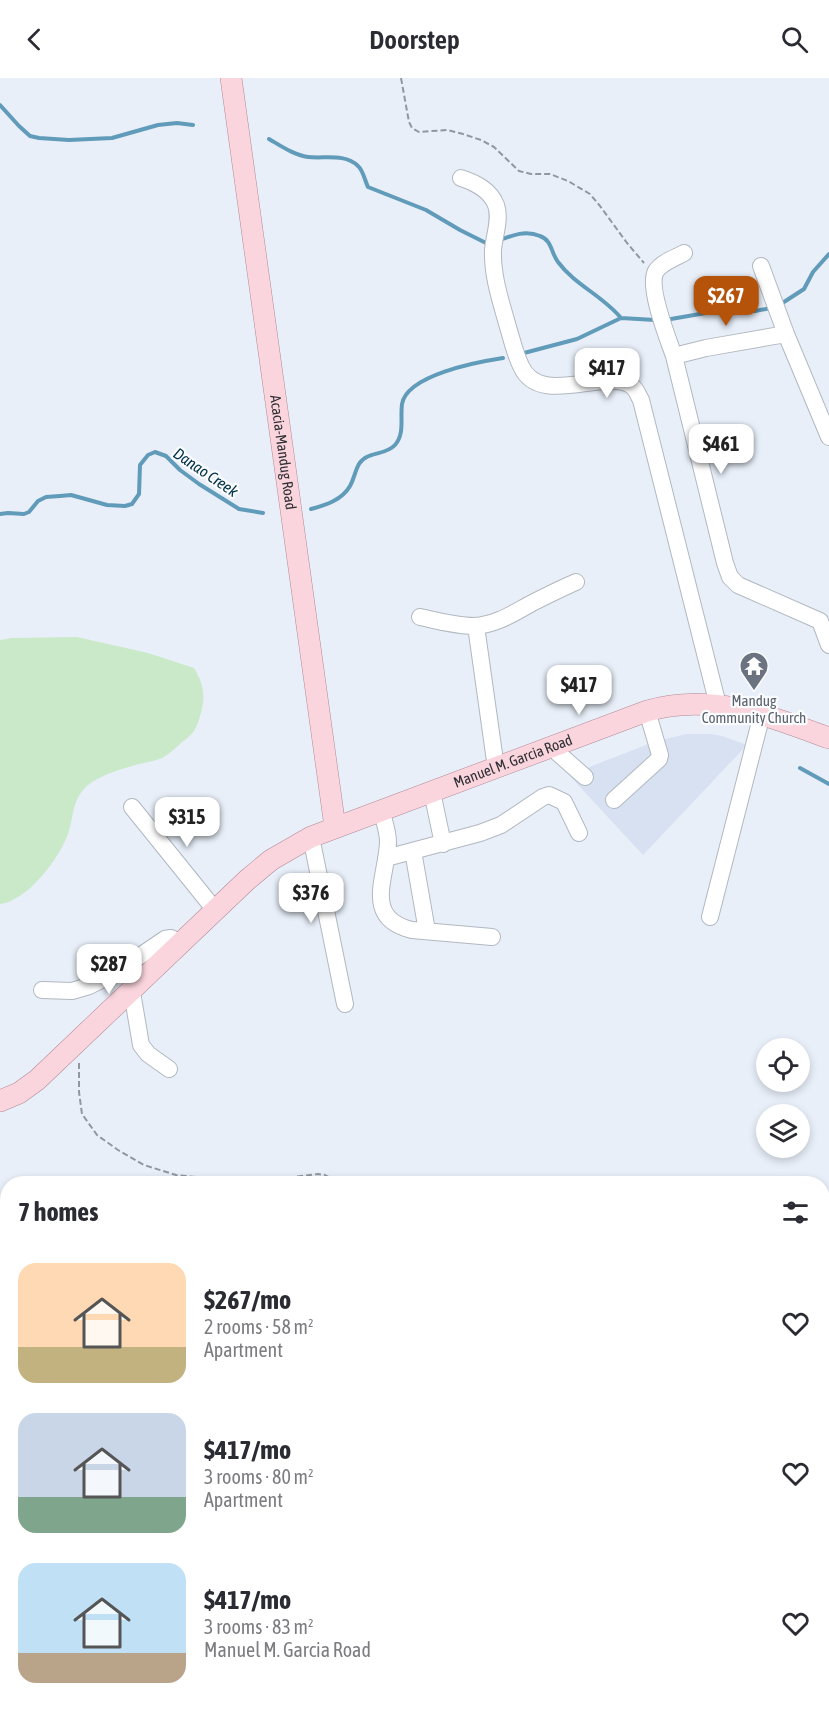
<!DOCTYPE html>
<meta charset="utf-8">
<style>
body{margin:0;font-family:"Asap Condensed",sans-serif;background:#f2f2f3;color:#2b2b33;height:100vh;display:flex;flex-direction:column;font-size:22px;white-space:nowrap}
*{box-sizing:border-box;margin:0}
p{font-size:20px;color:#7c7c81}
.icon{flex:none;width:33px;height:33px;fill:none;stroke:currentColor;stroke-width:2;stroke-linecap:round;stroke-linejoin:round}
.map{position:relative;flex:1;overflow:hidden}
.details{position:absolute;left:0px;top:1098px;width:830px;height:534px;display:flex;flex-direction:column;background:#fff;border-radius:24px 24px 0 0;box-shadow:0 3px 9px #0003}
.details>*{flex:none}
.buttons{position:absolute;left:756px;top:960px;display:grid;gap:12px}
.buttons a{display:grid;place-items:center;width:54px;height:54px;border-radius:50%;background:#fff;box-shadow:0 3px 9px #0003;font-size:30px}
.price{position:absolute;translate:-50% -51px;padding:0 14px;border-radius:12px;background:#fff;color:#222;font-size:20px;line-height:39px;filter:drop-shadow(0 2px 3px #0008)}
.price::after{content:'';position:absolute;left:50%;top:36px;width:18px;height:14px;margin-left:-9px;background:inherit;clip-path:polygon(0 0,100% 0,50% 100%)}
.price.active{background:#b45309;color:#fff}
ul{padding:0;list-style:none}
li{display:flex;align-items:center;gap:18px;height:150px;padding:0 18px}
li span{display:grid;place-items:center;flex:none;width:168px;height:120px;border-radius:18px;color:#555}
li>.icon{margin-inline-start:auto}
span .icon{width:72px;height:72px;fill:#fffc;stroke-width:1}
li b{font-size:26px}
h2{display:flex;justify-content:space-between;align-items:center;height:72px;padding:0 18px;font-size:26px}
header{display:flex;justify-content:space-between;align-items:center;height:78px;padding:0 18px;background:#fff;font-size:27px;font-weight:600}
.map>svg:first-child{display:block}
.built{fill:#d7e1f1}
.green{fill:#c9e9c8}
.water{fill:#619bba}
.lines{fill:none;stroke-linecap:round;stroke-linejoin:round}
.stream{stroke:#619bba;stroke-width:4}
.minor-casing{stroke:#b1b8c1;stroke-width:18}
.major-casing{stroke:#b28994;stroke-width:22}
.path{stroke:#92979e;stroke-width:2;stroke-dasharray:6 3;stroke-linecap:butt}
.minor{stroke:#fff;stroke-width:16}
.major{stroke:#fbd5dd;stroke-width:21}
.labels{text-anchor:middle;stroke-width:4.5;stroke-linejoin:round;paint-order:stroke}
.street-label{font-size:15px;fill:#2d3034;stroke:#fafcfe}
.worship-label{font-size:15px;fill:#5b616d;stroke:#fafcfe}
.water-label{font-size:16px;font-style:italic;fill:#003248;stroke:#fafcfe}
</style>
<header><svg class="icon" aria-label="back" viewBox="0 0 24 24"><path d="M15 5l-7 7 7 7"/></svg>Doorstep<svg class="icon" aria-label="search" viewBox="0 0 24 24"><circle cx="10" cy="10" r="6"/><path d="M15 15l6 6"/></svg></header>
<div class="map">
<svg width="829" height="1632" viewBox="0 0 829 1632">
<rect width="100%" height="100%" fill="#e8eff9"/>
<path class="built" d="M687 656H711L722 658 747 667 643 777 569 697 656 663Z"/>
<path class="green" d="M77 559 148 575 194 590C204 607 206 619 200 638 195 655 193 655 180 666 174 671 168 677 162 680 155 683 146 684 139 686 124 690 96 698 85 710 71 725 74 739 68 756 59 781 27 823 0 826V562L12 560Z"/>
<path class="water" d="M829 1445V1563L822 1565V1448Z
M298 1625V1624L615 1625 586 1632H271Z"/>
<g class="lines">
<path class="stream" d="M0 27 19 48 30 58 39 60 69 62 112 60 158 47 177 45 193 47
M269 61C281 68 294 77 308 79 324 81 345 75 358 88 363 92 365 103 368 109L426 132 460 152 486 165
M500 162C513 157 526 152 540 158 552 162 551 175 558 184 575 207 603 218 621 240
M784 224 804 211 813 194 829 176
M671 241 723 232 755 233 771 230
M524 275 577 261 621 240 655 242
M311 431C326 427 342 422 350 408 354 401 355 393 359 386 367 373 385 378 395 367 405 356 400 339 402 326 407 297 477 284 503 280
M0 436 8 435 24 436 29 434 38 423 46 419 60 418 71 417 107 427 125 428 132 426 139 416 140 387 148 377 155 374 166 378 180 392 199 406 239 431 263 435
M800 690 829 706"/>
<g class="minor-casing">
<path id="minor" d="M461 100C476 105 490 112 496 127 501 141 494 158 493 172 492 198 501 224 508 249 512 262 515 276 521 288 540 332 612 286 634 310 637 313 639 319 641 322L718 627
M684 175C675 180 662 184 656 193 647 208 668 261 674 278L725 485 730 499 738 507 820 543 829 567
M761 188 786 256 829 359
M674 278 706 270 786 256
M420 539C438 543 456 548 474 548 497 547 515 534 534 524 548 517 562 510 576 504
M476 548 496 690
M551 669 585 699
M432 714 443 766
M614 722 659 681 660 677 647 633
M132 729 215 832
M381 732C384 743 388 753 388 764 387 799 362 840 412 852L492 859
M311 759 345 926
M413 773 427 853
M386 780 480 755 501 747 543 719 549 717 564 724 579 755
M710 839 762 636
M42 912 72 913 89 908 115 895 165 861 171 860 179 866
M129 914 133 920 141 967 148 976 169 991"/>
</g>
<g class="major-casing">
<g id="major">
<path id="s1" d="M231 0 335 749"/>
<path id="s2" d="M0 1023 19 1015 37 1002 247 802 271 782 311 759 647 633C713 614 768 638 829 660"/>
</g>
</g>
<path class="path" d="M401 0 409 44 412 50 419 54 447 52 463 56 481 62 494 69 519 93 531 96H550L568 103 590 116 600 128 627 165 644 185
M79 985V1014L82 1036 97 1057 118 1072 144 1087 176 1097 214 1101 261 1103 318 1096 325 1097 341 1106"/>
<use href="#minor" class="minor"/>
<use href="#major" class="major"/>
</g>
<defs>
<g id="temple-pin" transform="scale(1.5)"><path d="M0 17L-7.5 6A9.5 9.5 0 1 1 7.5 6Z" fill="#6b7280" stroke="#fafcfe"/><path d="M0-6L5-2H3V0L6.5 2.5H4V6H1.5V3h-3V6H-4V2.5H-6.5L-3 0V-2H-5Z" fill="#fff"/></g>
</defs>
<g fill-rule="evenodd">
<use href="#temple-pin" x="754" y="588"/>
</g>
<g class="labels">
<g class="street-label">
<text dy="5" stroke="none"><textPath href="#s1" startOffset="378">Acacia-Mandug Road</textPath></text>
<text dy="5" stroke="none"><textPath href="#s2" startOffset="626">Manuel M. Garcia Road</textPath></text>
</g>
<g class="worship-label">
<text x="754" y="628">Mandug<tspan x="754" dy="17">Community Church</tspan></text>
</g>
<g class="water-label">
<text transform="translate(206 394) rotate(34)" y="6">Danao Creek</text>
</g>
</g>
</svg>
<div class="buttons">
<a><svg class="icon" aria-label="locate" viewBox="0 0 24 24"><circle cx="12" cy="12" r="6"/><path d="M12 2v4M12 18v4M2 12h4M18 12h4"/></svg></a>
<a><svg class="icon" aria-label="layers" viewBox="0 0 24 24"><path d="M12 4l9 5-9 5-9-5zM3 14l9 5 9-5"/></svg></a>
</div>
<b class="price active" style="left:726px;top:249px">$267</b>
<b class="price" style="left:607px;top:321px">$417</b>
<b class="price" style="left:721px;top:397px">$461</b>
<b class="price" style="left:579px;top:638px">$417</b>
<b class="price" style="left:187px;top:770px">$315</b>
<b class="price" style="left:311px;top:846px">$376</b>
<b class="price" style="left:109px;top:917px">$287</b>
<section class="details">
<h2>7 homes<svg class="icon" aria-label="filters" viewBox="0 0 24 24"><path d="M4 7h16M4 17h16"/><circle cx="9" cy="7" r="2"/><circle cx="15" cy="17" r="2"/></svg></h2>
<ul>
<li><span style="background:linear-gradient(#ffd9b3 70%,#c2b280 0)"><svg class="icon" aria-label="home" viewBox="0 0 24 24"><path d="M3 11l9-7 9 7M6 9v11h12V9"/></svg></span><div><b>$267/mo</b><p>2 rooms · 58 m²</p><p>Apartment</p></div><svg class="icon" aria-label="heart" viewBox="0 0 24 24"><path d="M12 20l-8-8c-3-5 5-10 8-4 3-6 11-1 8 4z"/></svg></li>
<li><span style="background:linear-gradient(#c9d6e8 70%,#7fa58c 0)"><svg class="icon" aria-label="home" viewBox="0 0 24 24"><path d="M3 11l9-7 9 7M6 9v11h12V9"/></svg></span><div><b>$417/mo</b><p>3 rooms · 80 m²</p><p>Apartment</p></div><svg class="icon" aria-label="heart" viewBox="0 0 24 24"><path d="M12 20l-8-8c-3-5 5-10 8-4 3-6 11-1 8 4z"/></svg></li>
<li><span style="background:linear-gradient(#bfe0f5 75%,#b9a48a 0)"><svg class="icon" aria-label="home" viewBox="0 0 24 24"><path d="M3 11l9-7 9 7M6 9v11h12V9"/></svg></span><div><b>$417/mo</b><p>3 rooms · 83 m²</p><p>Manuel M. Garcia Road</p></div><svg class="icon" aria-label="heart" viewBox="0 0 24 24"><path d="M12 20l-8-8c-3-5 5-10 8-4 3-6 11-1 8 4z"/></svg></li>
</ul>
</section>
</div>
